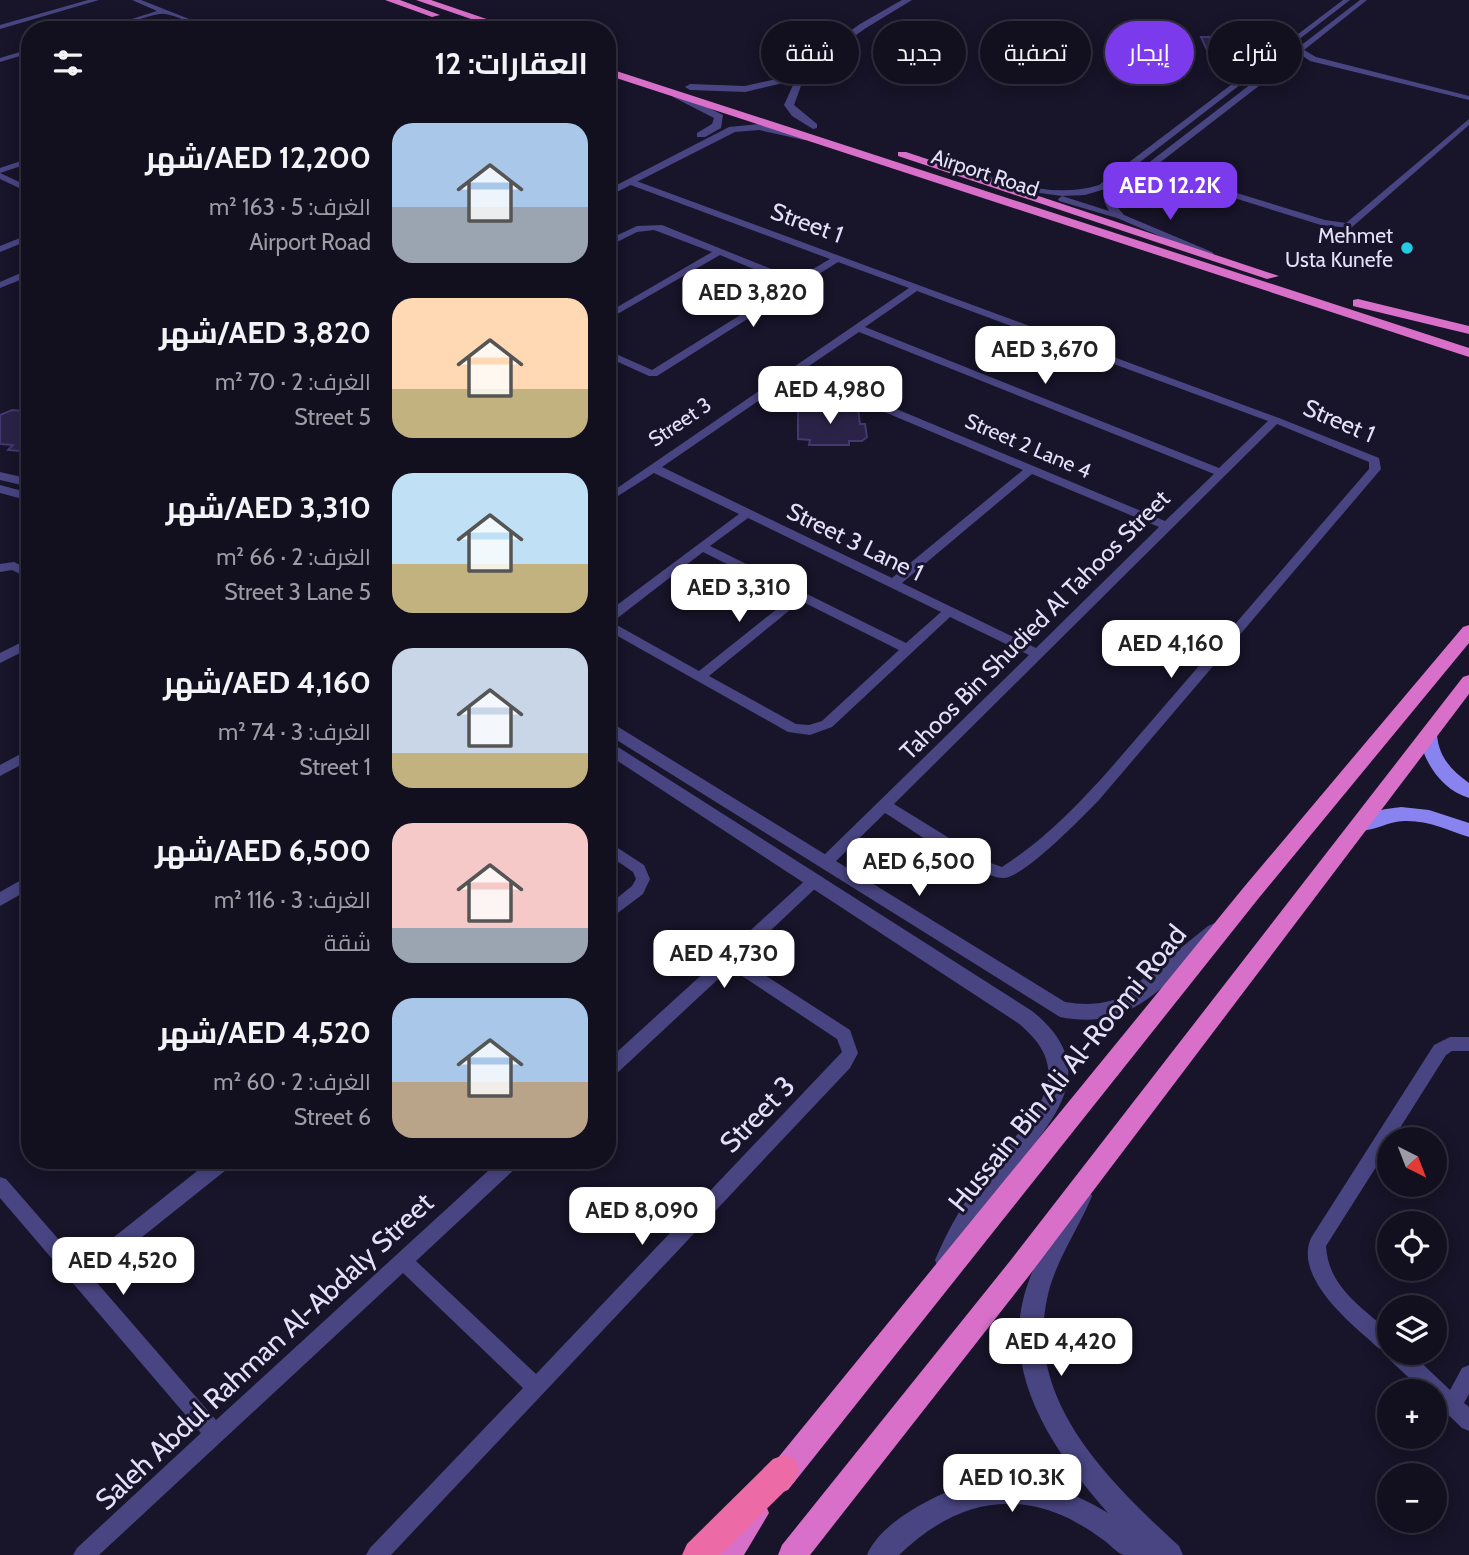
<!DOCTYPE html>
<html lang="ar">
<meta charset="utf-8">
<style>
body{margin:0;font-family:Cabin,Cairo,sans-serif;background:#1f1d2c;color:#f1f3f6;direction:rtl;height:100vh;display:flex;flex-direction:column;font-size:26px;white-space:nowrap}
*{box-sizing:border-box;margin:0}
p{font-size:23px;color:#9c9ca4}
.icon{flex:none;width:38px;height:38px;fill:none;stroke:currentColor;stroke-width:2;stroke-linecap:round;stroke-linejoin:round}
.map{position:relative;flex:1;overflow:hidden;direction:ltr}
.details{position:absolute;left:21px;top:21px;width:595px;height:1148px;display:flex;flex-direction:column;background:#120f1f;border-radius:28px;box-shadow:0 4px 18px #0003,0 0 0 2px #312f3d;direction:rtl}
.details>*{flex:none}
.banner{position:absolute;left:637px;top:21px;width:665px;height:63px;direction:rtl;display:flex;gap:14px}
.needle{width:46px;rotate:138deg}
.controls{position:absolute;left:1377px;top:1127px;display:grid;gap:14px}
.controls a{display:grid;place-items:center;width:70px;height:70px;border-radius:50%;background:#120f1f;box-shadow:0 4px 18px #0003,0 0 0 2px #312f3d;font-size:35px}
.price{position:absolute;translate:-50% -60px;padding:0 16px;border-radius:14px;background:#fff;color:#222;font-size:23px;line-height:46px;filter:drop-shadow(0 2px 4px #0008)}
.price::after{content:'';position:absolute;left:50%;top:42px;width:21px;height:16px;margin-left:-10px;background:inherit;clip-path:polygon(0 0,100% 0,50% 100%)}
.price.current{background:#7c3aed;color:#fff}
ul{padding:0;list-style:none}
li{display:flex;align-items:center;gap:21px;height:175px;padding:0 28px}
li span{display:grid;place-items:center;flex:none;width:196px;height:140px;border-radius:21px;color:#555}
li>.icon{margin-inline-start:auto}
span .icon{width:84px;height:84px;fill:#fffc;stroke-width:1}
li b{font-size:30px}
h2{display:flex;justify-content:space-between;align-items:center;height:84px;padding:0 28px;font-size:30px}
.pill{padding:0 24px;border-radius:32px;background:#120f1f;box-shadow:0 4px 18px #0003,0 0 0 2px #312f3d;font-size:24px;line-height:63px}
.pill.current{background:#7c3aed;color:#fff}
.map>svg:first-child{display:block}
.building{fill:#2b2347;stroke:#443870;stroke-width:2}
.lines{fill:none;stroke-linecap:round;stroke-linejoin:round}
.minor{fill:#494582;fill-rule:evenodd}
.tertiary{fill:#494582;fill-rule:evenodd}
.secondary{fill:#8883ef;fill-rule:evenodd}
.trunk{fill:#d870c9;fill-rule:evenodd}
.motorway{fill:#ec6aa5;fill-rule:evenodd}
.poi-dot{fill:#24cbe3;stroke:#181429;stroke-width:2.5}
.labels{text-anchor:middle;stroke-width:6;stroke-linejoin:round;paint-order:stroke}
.far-street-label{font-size:21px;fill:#e4e0fb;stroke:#181429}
.far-poi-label{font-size:21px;fill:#e4e0fb;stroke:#181429;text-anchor:end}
.street-label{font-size:24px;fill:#e4e0fb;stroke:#181429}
.near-street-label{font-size:28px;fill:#e4e0fb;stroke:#181429}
</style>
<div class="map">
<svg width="1469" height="1555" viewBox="0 0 1469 1555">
<rect width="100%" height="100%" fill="#181429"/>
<path class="building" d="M1201 37H1232L1240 51 1207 50Z
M30 403V452L8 450 13 445 0 444V415L12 410 22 411Z
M798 408H858L860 424H865L867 437 862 441H849V445H809L810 440 798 439Z"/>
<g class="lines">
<path class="minor" d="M88 0H99L0 29V25Z
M132 0H141L217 30C198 30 184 17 165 14 153 12 116 30 97 30L157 11Z
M1343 0H1350L1105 189 1085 195 1062 196 1109 211 1104 201 1125 181 1360 0H1367L1304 50 1316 57 1469 96V100L1310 61 1300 54 1149 171 1174 174 1325 220 1346 223 1469 119V125L1351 228 1321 225 1170 178 1143 176 1113 202 1124 215 1212 252 1214 254 1209 257 1117 218 1059 201 1058 199 1062 196 1017 190 963 174 967 171C1011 182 1054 199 1099 185Z
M30 49V53L0 62V58Z
M30 158V163L0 173 30 187V193L0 179V168Z
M631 179 1279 418 1379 458 1381 469 1099 800C1084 815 1023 879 1003 878 980 878 908 827 885 813L831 866H821L819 862 821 858 1029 655 950 617 832 727 810 735 788 732 607 630 609 611 739 514 654 473 607 503V495L909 288 838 262 657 376H649L607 357V350L652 370 790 284 720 255 607 320V313L712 252 654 230 637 232 607 247V240L637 226 662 225 796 279 830 259 628 184V180ZM917 291 1268 421 1219 468 865 327ZM859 332 1214 474 1165 521 803 370ZM796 375 1023 470 892 578 662 467ZM1277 424 1369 462V469L1110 769C1077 806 1044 840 1002 867L988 862 894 804ZM1032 474 1159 527 1036 648 902 583ZM748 518 941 612 906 643 710 546ZM703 552 792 597 699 671 615 624V620ZM801 601 899 650 822 721 809 725 796 724 709 676Z
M30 234V240L0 252V246Z
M30 269V276L0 288V282Z
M14 562 30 570V579L12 570 0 572V564Z
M30 638V648L0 663V653Z
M30 749V760L0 776V765Z
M607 841 644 865 650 879 643 894 607 921V906L632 886 636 879 633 872 607 854Z
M815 874 820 876 822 880 820 884 740 959 850 1030 858 1053 850 1068 391 1555H366L370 1548 523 1388 403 1273 99 1555H73L77 1548 201 1433 0 1198V1177L6 1179 80 1264 211 1160H234L231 1166 92 1277 216 1420 500 1160H521L518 1166 416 1261 536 1374 842 1052 837 1039 730 968 613 1077 607 1079V1061L810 876Z
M30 875V889L0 906V892Z
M1450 1037H1469V1051H1452L1446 1055 1393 1139H1390V1145L1326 1246C1328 1286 1361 1307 1390 1332V1353H1411L1450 1390 1462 1368 1469 1365V1394L1464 1403 1469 1407V1431L1462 1428 1435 1402V1391H1423L1390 1360 1388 1353C1379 1350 1373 1343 1366 1337 1342 1316 1295 1274 1311 1238L1434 1045Z"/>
<path class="tertiary" d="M902 0H912L866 28 791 81 745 92 690 90 685 87 690 84 745 86 785 77 860 24Z
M809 72 817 74 801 86 794 105 817 124V128L813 129 792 116 784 105 794 83Z
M673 93H679L723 115 721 128 705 137H697V133L712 124 714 118 673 97Z
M759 124 809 137 804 140 759 130 735 132 607 197V190L729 127Z
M0 472 30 479V487L0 480Z
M0 485 30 493V501L0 493Z
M607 720 1065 1002C1085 1005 1100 1005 1119 998L1208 926 1215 923 1222 926 1225 931C1218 943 1203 951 1193 960 1150 999 1122 1029 1060 1017L607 734Z
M607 740 1032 1011C1109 1072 1046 1127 1003 1183 984 1209 968 1238 954 1268L946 1271 938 1268 935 1260C948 1229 966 1198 987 1171 1024 1122 1086 1078 1018 1023L607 754Z
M1081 1186 1089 1189 1092 1196C1078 1230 1054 1263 1047 1299 1025 1402 1110 1482 1179 1546L1183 1555C1168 1555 1138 1555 1124 1555 1116 1553 1109 1543 1102 1539 1093 1532 1081 1525 1070 1519 1005 1487 948 1508 899 1555H867C874 1537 895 1520 912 1510 981 1467 1039 1472 1108 1513 1056 1454 1002 1379 1024 1296 1034 1259 1057 1224 1073 1189Z"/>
<path class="secondary" d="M1428 729 1437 735C1439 757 1451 770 1469 783V798C1442 790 1423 762 1419 735Z
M1401 807 1429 810 1469 823V837C1447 830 1428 820 1404 821 1388 821 1369 834 1355 830L1352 825C1361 811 1386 809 1401 807Z"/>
<path class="trunk" d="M385 0H400L440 15 432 17Z
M416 0H431L519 30H503Z
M607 68 1469 348V357L607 75Z
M898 152H906L1279 276 1267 279 898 156Z
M1358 299 1469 326V334L1353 306V300Z
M1469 625V643L1258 899 788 1490 778 1494 768 1490 764 1480 768 1470 1244 887 1463 627Z
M1469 675V694L1028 1277 810 1555H778L782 1545 1010 1261 1463 677Z
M755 1499 765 1503 769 1513 744 1555H713L745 1503Z"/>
<path class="motorway" d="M784 1455 795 1459 799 1470 795 1481 720 1555H682L687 1544 773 1459Z"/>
</g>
<circle class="poi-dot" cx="1407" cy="248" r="7"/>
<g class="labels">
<g class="far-street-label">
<text transform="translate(985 173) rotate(18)" y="7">Airport Road</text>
<text transform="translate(680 422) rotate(-34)" y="7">Street 3</text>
<text transform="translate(1028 446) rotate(23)" y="7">Street 2 Lane 4</text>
</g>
<g class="far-poi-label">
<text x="1393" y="243">Mehmet<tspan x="1393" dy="24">Usta Kunefe</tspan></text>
</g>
<g class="street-label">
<text transform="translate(807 223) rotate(20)" y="8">Street 1</text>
<text transform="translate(1339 421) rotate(23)" y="8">Street 1</text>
<text transform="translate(855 542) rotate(26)" y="8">Street 3 Lane 1</text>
<text transform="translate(1035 625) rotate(-45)" y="8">Tahoos Bin Shudied Al Tahoos Street</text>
</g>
<g class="near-street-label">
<text transform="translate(1067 1068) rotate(-51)" y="10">Hussain Bin Ali Al-Roomi Road</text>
<text transform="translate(757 1114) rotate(-46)" y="10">Street 3</text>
<text transform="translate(264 1351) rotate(-43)" y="10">Saleh Abdul Rahman Al-Abdaly Street</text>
</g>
</g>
</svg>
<div class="controls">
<a><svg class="needle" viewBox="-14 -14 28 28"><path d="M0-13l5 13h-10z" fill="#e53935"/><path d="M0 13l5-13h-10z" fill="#9c9ca4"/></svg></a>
<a><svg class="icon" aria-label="locate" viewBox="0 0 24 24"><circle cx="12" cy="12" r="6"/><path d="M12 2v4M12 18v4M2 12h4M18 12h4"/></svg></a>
<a><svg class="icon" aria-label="layers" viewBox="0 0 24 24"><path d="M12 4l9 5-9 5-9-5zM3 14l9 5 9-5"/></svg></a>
<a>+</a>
<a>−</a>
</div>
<b class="price current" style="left:1170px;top:222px">AED 12.2K</b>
<b class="price" style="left:753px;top:329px">AED 3,820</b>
<b class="price" style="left:1045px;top:386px">AED 3,670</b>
<b class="price" style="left:830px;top:426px">AED 4,980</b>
<b class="price" style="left:739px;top:624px">AED 3,310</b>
<b class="price" style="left:1171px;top:680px">AED 4,160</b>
<b class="price" style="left:919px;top:898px">AED 6,500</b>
<b class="price" style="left:724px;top:990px">AED 4,730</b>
<b class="price" style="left:642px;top:1247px">AED 8,090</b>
<b class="price" style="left:123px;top:1297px">AED 4,520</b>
<b class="price" style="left:1061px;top:1378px">AED 4,420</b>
<b class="price" style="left:1012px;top:1514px">AED 10.3K</b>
<div class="banner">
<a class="pill">شراء</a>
<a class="pill current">إيجار</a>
<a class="pill">تصفية</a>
<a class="pill">جديد</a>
<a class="pill">شقة</a>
</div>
<section class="details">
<h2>العقارات: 12<svg class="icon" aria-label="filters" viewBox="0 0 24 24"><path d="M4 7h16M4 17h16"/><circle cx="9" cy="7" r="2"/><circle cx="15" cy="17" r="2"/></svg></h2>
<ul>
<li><span style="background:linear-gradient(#a9c7e8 60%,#9aa5b1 0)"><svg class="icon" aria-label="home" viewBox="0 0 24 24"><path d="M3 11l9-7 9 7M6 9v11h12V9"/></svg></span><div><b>AED 12,200/شهر</b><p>الغرف: 5 · 163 m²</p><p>Airport Road</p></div></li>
<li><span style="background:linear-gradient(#ffd9b3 65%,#c2b280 0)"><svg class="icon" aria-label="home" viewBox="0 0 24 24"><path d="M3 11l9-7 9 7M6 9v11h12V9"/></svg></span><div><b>AED 3,820/شهر</b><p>الغرف: 2 · 70 m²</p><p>Street 5</p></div></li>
<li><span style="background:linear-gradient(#bfe0f5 65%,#c2b280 0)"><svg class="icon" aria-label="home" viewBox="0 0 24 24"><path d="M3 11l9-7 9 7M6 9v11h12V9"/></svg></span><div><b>AED 3,310/شهر</b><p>الغرف: 2 · 66 m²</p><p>Street 3 Lane 5</p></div></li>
<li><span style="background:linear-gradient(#c9d6e8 75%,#c2b280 0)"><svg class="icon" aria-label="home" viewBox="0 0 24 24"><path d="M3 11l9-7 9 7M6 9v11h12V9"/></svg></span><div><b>AED 4,160/شهر</b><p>الغرف: 3 · 74 m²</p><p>Street 1</p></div></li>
<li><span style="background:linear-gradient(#f6c9c9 75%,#9aa5b1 0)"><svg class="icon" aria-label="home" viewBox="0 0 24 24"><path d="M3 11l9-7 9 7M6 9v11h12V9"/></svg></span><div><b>AED 6,500/شهر</b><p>الغرف: 3 · 116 m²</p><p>شقة</p></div></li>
<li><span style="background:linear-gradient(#a9c7e8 60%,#b9a48a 0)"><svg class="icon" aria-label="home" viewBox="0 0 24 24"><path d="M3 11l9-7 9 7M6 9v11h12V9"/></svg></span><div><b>AED 4,520/شهر</b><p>الغرف: 2 · 60 m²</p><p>Street 6</p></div></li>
</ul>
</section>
</div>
